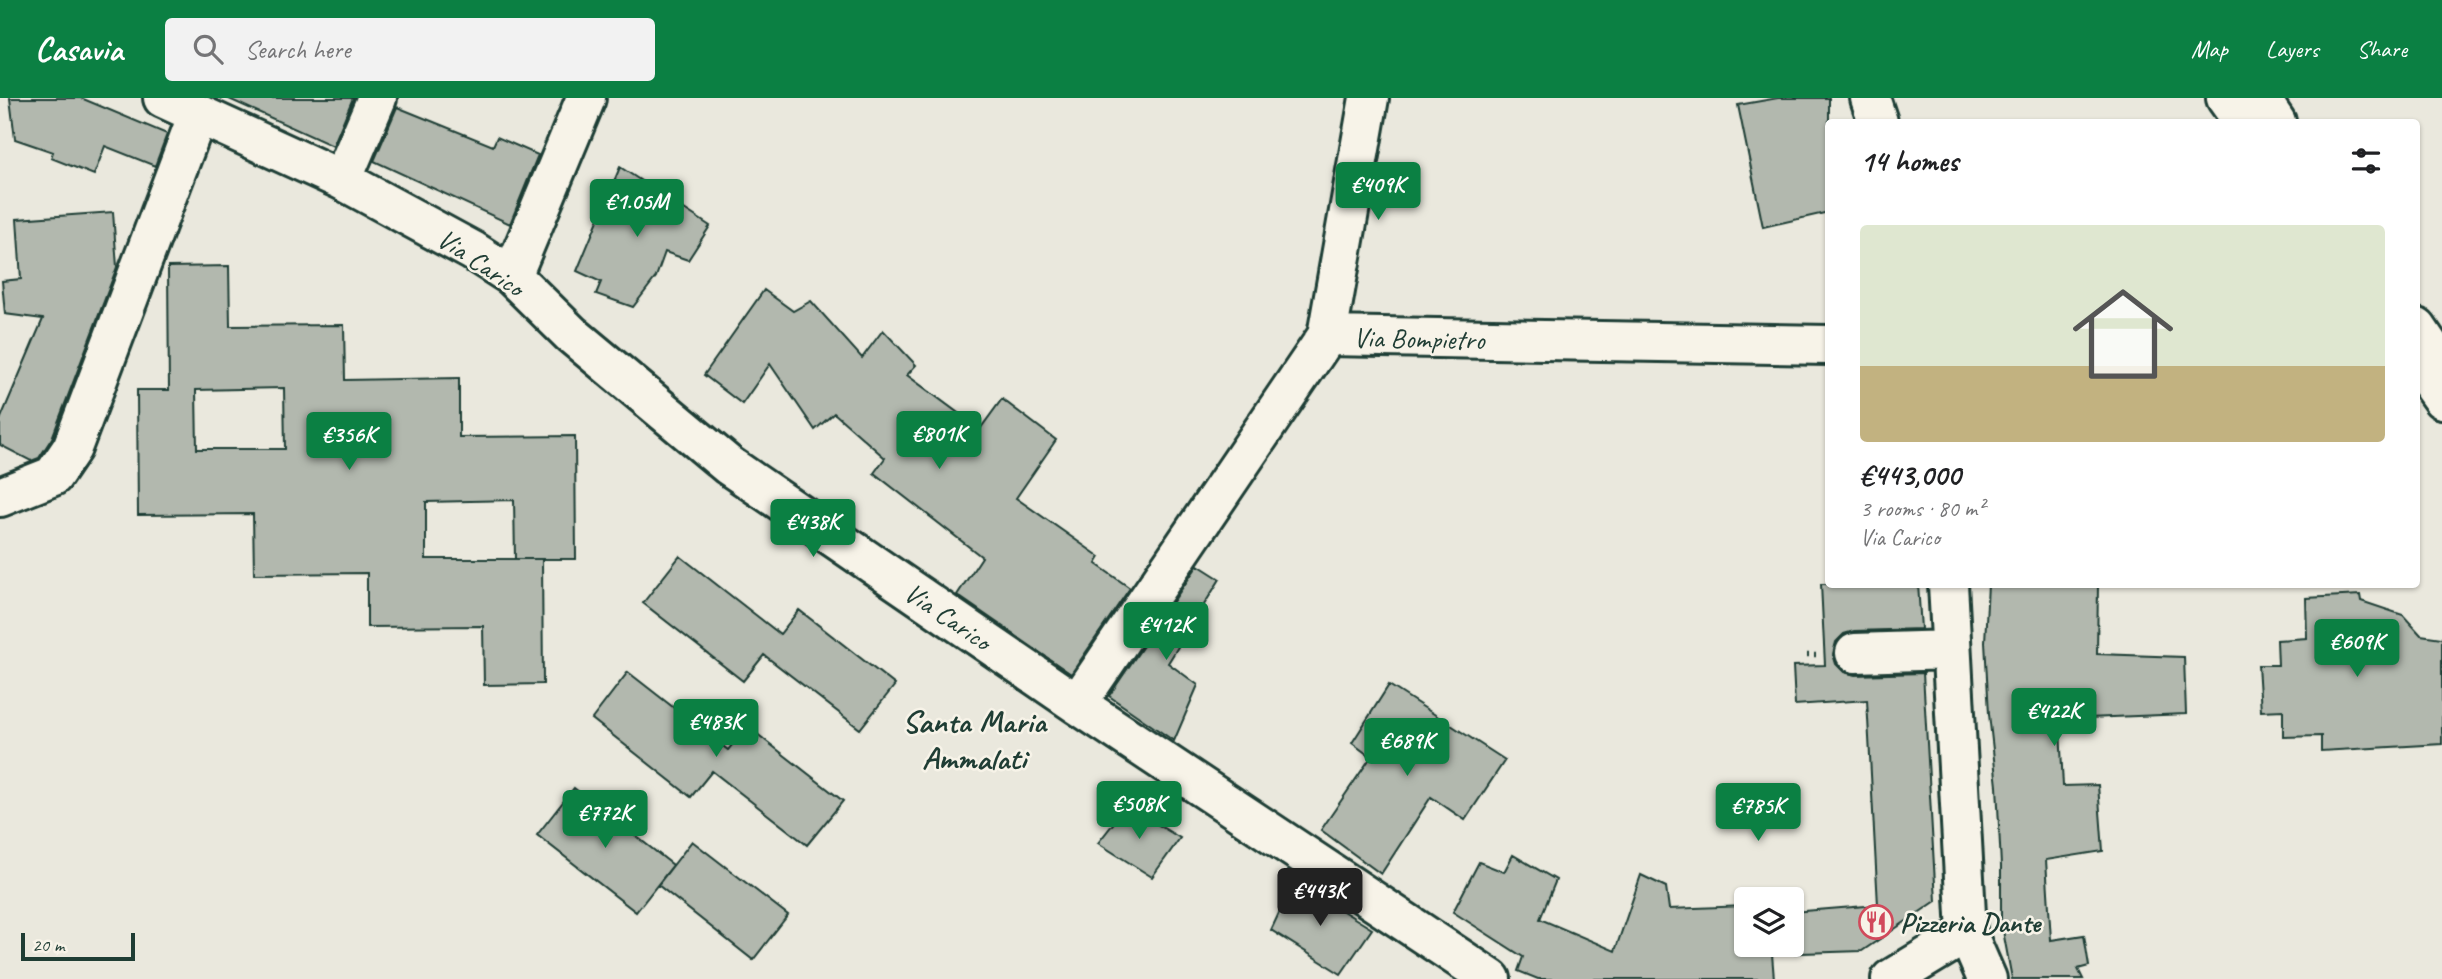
<!DOCTYPE html>
<meta charset="utf-8">
<style>
body{margin:0;font-family:Caveat,sans-serif;background:#f2f2f2;color:#202124;height:100vh;display:flex;flex-direction:column;font-size:26px;white-space:nowrap}
*{box-sizing:border-box;margin:0}
p{font-size:23px;color:#757577}
.icon{flex:none;width:38px;height:38px;fill:none;stroke:currentColor;stroke-width:2;stroke-linecap:round;stroke-linejoin:round}
.map{position:relative;flex:1;overflow:hidden}
.side{position:absolute;left:1825px;top:21px;width:595px;height:469px;display:flex;flex-direction:column;background:#fff;border-radius:7px;box-shadow:0 2px 5px #0004}
.side>*{flex:none}
.buttons{position:absolute;left:1734px;top:789px;display:grid;gap:14px}
.buttons a{display:grid;place-items:center;width:70px;height:70px;border-radius:7px;background:#fff;box-shadow:0 2px 5px #0004;font-size:35px}
.scale{position:absolute;left:21px;bottom:18px;width:114px;box-sizing:border-box;padding-left:7px;border:4px solid #1f3d34;border-top:0;font-size:19px;line-height:24px;white-space:nowrap;color:#1f3d34;-webkit-text-stroke:5px #f7f3e8;paint-order:stroke}
.price{position:absolute;translate:-50% -60px;padding:0 16px;border-radius:7px;background:#0b8043;color:#fff;font-size:23px;line-height:46px;filter:drop-shadow(0 2px 4px #0008)}
.price::after{content:'';position:absolute;left:50%;top:42px;width:21px;height:16px;margin-left:-10px;background:inherit;clip-path:polygon(0 0,100% 0,50% 100%)}
.price.on{background:#222;color:#fff}
ul{padding:0;list-style:none}
li{display:grid;align-content:center;gap:14px;height:371px;padding:0 35px}
li span{display:grid;place-items:center;height:217px;border-radius:7px;color:#555}
li>.icon{margin-inline-start:auto}
span .icon{width:126px;height:126px;fill:#fffc;stroke-width:1}
li b{font-size:30px}
h2{display:flex;justify-content:space-between;align-items:center;height:84px;padding:0 35px;font-size:30px}
header{display:flex;align-items:center;gap:42px;box-sizing:border-box;height:98px;padding:0 35px;background:#0b8043;color:#fff}
header strong{font-size:33px}
nav{display:flex;gap:38px;margin-inline-start:auto;font-size:24px}
.search{width:490px;height:63px;background:#f2f2f2;display:flex;align-items:center;gap:18px;box-sizing:border-box;padding:0 24px;border-radius:7px;color:#757577;font-size:26px}
.map>svg:first-child{display:block}
.building{fill:#b2b8ae;stroke:#1f3d34;stroke-width:2;fill-rule:evenodd}
.lines{fill:none;stroke-linecap:round;stroke-linejoin:round}
.minor-casing{stroke:#1f3d34;stroke-width:44}
.major-casing{stroke:#1f3d34;stroke-width:44}
.path{stroke:#1f3d34;stroke-width:4.5;stroke-dasharray:2 5;stroke-linecap:butt}
.minor{stroke:#f7f3e8;stroke-width:38}
.major{stroke:#f7f3e8;stroke-width:38}
.labels{text-anchor:middle;stroke-width:5;stroke-linejoin:round;paint-order:stroke}
.street-label{font-size:28px;fill:#1f3d34;stroke:#f7f3e8}
.poi-label{font-size:28px;font-weight:bold;fill:#1f3d34;stroke:#f7f3e8;text-anchor:start}
.quarter-label{font-size:32px;font-weight:bold;fill:#1f3d34;stroke:#f7f3e8}
</style>
<header>
<strong>Casavia</strong>
<div class="search"><svg class="icon" aria-label="search" viewBox="0 0 24 24"><circle cx="10" cy="10" r="6"/><path d="M15 15l6 6"/></svg>Search here</div>
<nav><a>Map</a><a>Layers</a><a>Share</a></nav>
</header>
<div class="map">
<svg width="2442" height="881" viewBox="0 0 2442 881">
<rect width="100%" height="100%" fill="#eae8dd"/>
<filter id="ink" filterUnits="userSpaceOnUse"><feTurbulence type="fractalNoise" baseFrequency=".0143" numOctaves="2"/><feDisplacementMap in="SourceGraphic" scale="14" xChannelSelector="R" yChannelSelector="G"/><feConvolveMatrix kernelMatrix="1 2 1 2 8 2 1 2 1" color-interpolation-filters="sRGB"/></filter>
<g filter="url(#ink)">
<path class="building" d="M10 0H81L167 36 155 68 105 48 94 77 51 60 53 54 15 41Z
M227 0H353L333 48Z
M1778 0H1829V114L1763 129 1738 7Z
M397 9 493 48 497 39 538 57 510 126 374 63Z
M620 69 710 128 688 162 665 154 656 179 633 209 596 196 601 184 577 173Z
M113 114 117 169 52 340 39 360 31 363 0 347V322L43 221 5 216 2 183 21 181 17 121Z
M229 168 230 228 344 227 345 282 459 280V339L575 338 576 461H515L514 402 426 404V461H542L543 586 484 587 483 528 367 529V475L254 476 253 416 138 417 137 292H169L168 169ZM284 290 285 351H197L196 292Z
M764 192 793 213 811 203 862 260 883 232 916 267 907 277 980 331 1002 301 1056 342 1016 400 1100 459 1096 466 1130 490 1071 576 957 497 982 459 874 375 885 360 834 315 815 332 770 266 742 306 704 277Z
M680 458 780 536 799 512 895 587 860 631 764 557 743 583 643 505Z
M1198 467 1220 481 1168 565 1198 587 1174 643 1109 598Z
M1821 486H1918L1921 531 1854 533 1844 536 1836 544 1833 556 1836 566 1844 574 1855 577 1923 575 1936 803 1862 853 1772 856 1774 881H1538L1518 873 1523 859 1453 814 1479 764 1504 774 1513 757 1556 782 1540 821 1615 853 1641 777 1666 789 1669 811 1746 808V847H1792V805V814L1878 807 1867 602 1795 607 1793 568 1825 567Z
M1988 486H2098L2097 556 2184 559 2186 616 2088 620V631H2060L2063 688 2098 687 2103 753 2046 762 2051 842 2084 837 2089 868 2078 871 2083 881H2012L2001 822V768L1997 688 1989 616 1985 544Z
M2360 497 2361 503 2403 517 2421 537 2442 540V646L2321 653V638L2283 639V612L2261 613 2258 567H2278L2277 542 2307 540 2306 500Z
M628 574 728 652 747 628 843 703 807 747 712 673 691 699 592 621Z
M1389 587 1505 662 1465 722 1431 699 1381 776 1321 732 1371 659 1352 645Z
M574 690 673 767 636 814 537 737Z
M1127 708 1180 740 1152 779 1098 745Z
M692 743 788 817 753 862 658 787Z
M1294 783 1372 831 1341 876 1271 832Z"/>
<g class="lines">
<g class="minor-casing">
<path id="minor" d="M163 0 342 82 473 153 512 178 571 236 728 367 1077 606 1491 881
M1870 0 1878 24
M342 82 377 0
M512 178 586 0
M1327 238 1369 0
M0 399 53 378 72 350 198 16
M1948 486 1967 835 1987 881
M1855 555 1951 552
M1077 606 1327 238 1829 247
M1891 881 1967 835"/>
</g>
<g class="major-casing">
<path id="major" d="M2226 0 2243 24
M2260 0 2276 24
M2417 230 2442 267
M2417 266 2442 301"/>
</g>
<path class="path" d="M1807 557H1819"/>
<use href="#minor" class="minor"/>
<use href="#major" class="major"/>
</g>
</g>
<defs>
<g id="restaurant-ring" transform="scale(1.75)"><circle r="9.5" fill="#f7f3e8" stroke="#d1495b" stroke-width="1.5"/><path d="M-5-6h1v4h1v-4h1v4h1v-4h1v5L-1.5 .5V6h-2V.5L-5-1ZM5-6V6H3V1.5H1.5Q1.5-4 5-6Z" fill="#d1495b"/></g>
</defs>
<g fill-rule="evenodd">
<use href="#restaurant-ring" x="1876" y="824"/>
</g>
<g class="labels">
<g class="street-label">
<text transform="translate(481 164) rotate(34)" y="10">Via Carico</text>
<text transform="translate(1419 240) rotate(1)" y="10">Via Bompietro</text>
<text transform="translate(948 518) rotate(34)" y="10">Via Carico</text>
</g>
<g class="poi-label">
<text x="1900" y="834">Pizzeria Dante</text>
</g>
<g class="quarter-label">
<text x="974" y="634">Santa Maria<tspan x="974" dy="37">Ammalati</tspan></text>
</g>
</g>
</svg>
<div class="buttons">
<a><svg class="icon" aria-label="layers" viewBox="0 0 24 24"><path d="M12 4l9 5-9 5-9-5zM3 14l9 5 9-5"/></svg></a>
</div>
<div class="scale">20 m</div>
<b class="price" style="left:1378px;top:124px">€409K</b>
<b class="price" style="left:637px;top:141px">€1.05M</b>
<b class="price" style="left:939px;top:373px">€801K</b>
<b class="price" style="left:349px;top:374px">€356K</b>
<b class="price" style="left:813px;top:461px">€438K</b>
<b class="price" style="left:1166px;top:564px">€412K</b>
<b class="price" style="left:2357px;top:581px">€609K</b>
<b class="price" style="left:2054px;top:650px">€422K</b>
<b class="price" style="left:716px;top:661px">€483K</b>
<b class="price" style="left:1407px;top:680px">€689K</b>
<b class="price" style="left:1139px;top:743px">€508K</b>
<b class="price" style="left:1758px;top:745px">€785K</b>
<b class="price" style="left:605px;top:752px">€772K</b>
<b class="price on" style="left:1320px;top:830px">€443K</b>
<section class="side">
<h2>14 homes<svg class="icon" aria-label="filters" viewBox="0 0 24 24"><path d="M4 7h16M4 17h16"/><circle cx="9" cy="7" r="2"/><circle cx="15" cy="17" r="2"/></svg></h2>
<ul>
<li><span style="background:linear-gradient(#dfe7d0 65%,#c2b280 0)"><svg class="icon" aria-label="home" viewBox="0 0 24 24"><path d="M3 11l9-7 9 7M6 9v11h12V9"/></svg></span><div><b>€443,000</b><p>3 rooms · 80 m²</p><p>Via Carico</p></div></li>
</ul>
</section>
</div>
